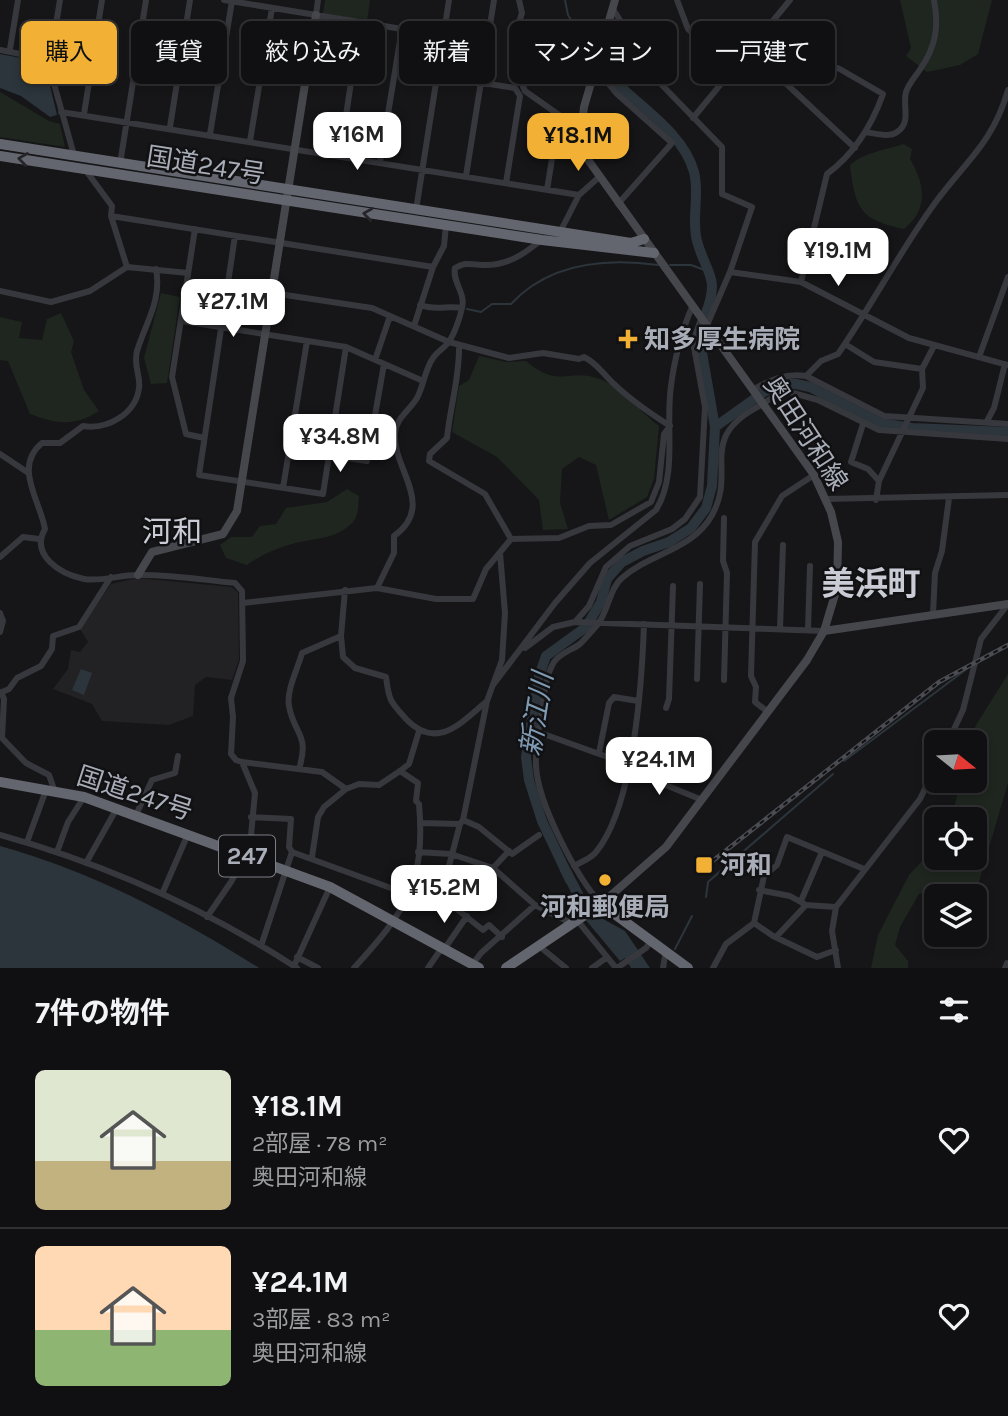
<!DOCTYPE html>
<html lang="ja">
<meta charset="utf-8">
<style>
body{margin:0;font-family:Karla,"Noto Sans JP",sans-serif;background:#19191b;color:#f1f3f6;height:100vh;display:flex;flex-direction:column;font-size:26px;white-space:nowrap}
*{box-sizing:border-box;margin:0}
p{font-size:23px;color:#9c9d9f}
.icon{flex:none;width:38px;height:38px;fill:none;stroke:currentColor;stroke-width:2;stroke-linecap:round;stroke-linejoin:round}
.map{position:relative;height:968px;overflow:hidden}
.details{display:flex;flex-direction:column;background:#101012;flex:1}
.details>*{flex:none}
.banner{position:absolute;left:21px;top:21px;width:966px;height:63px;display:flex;gap:14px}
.needle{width:46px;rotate:108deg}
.buttons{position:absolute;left:924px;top:730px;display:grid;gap:14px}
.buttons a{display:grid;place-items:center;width:63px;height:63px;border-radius:10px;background:#101012;box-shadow:0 4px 10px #0003,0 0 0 2px #303032;font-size:35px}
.price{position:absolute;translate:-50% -60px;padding:0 16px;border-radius:14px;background:#fff;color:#222;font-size:23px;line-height:46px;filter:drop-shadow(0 2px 4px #0008)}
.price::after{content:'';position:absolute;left:50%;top:42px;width:21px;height:16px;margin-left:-10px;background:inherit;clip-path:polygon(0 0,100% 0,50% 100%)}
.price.current{background:#f2b134;color:#111}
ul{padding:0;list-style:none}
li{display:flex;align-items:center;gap:21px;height:175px;padding:0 35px}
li+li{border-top:2px solid #303032}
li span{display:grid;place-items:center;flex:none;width:196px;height:140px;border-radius:10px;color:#555}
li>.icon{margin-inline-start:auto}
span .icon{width:84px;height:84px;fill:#fffc;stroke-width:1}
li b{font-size:30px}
h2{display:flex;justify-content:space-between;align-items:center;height:84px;padding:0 35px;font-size:30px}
.chip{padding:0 24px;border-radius:10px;background:#101012;box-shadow:0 4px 10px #0003,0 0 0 2px #303032;font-size:24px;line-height:63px}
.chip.current{background:#f2b134;color:#111}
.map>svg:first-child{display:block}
.built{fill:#222225}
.green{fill:#1e261f}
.water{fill:#2c353c}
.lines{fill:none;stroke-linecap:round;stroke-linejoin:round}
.stream{stroke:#2c353c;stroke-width:2}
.river{stroke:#2c353c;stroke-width:10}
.street{stroke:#37383d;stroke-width:6}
.secondary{stroke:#45474d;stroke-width:8}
.highway{stroke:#63666e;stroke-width:10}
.rail-casing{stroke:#4a4c52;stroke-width:4.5}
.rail{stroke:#111113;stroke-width:2;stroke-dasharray:5;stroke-linecap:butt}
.oneway{stroke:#26262a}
.poi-dot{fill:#f2b134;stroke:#111113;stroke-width:2.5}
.labels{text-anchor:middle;stroke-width:5;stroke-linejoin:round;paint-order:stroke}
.shield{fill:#111113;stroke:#7b7e86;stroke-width:2}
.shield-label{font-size:24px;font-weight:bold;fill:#a8adb8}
.street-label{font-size:26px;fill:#a8adb8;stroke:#111113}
.poi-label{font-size:26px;font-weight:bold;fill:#a8adb8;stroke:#111113;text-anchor:start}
.water-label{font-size:28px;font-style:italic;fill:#7f9bb3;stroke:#111113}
.quarter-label{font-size:30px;fill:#c9ccd4;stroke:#111113}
.district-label{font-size:33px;font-weight:bold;fill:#c9ccd4;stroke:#111113}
</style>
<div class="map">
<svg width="1008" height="968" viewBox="0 0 1008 968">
<rect width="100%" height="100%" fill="#161618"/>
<path class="built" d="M137 578 231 587 238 592 239 660 232 680 206 677 195 685 193 716 169 725 102 721 92 704 53 689 68 669 71 650 80 652 88 642 80 629 111 584Z"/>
<path class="green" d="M325 0H370L367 21 323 13Z
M900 0H992L978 54 960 65 927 72 906 56 911 48Z
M0 92 49 121 60 124 65 147 0 137Z
M904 144 912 149 910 159C925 184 929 209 904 229 860 220 855 208 850 165 865 152 885 150 904 144Z
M161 293 180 297 167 383 151 384 144 358Z
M61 313 74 341 71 352 84 390 99 411C74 427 57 424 30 414L8 361 0 360V317L22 322 19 338 42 340 47 319Z
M479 356 506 362 526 361C561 390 567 367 600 379 622 387 641 413 659 426L654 479 647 497 609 520 596 465 579 457 562 469 560 503 568 529 543 530 539 500 497 457 452 432 459 386 469 380Z
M347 489 359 496C358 505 359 515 353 522 337 540 312 538 292 544 275 549 261 555 247 565L226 558 220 545 231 537H252L260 526 276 524 286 508 327 502Z
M1008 674V783L978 885H953L919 894 900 927 895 945 908 961V968H871L878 935 909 875 936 846V858H975V819H952L960 781 975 780V742H970L976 725Z"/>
<path class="water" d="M0 54 31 60 46 69 57 115 50 117 21 96 0 88Z
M81 669 92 673 84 695 72 690Z
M0 846C93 872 178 917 259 968H0Z
M570 868 594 914 625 931 650 968H631L625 958 620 961 585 919 560 871Z"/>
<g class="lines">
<path class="stream" d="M565 0 568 15 594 56
M670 265H691L710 272
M467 309 481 312 492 304H511C549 263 606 258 658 265
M844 761 968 668
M706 897 708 882 833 774
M675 949 692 916"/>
<path class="river" d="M602 68C629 101 682 128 694 172 700 194 691 219 697 241 706 274 720 276 706 313
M715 427 764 392 782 384H796L810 387 880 423 912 428 1008 432
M570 880 542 821 529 780 526 757 539 676 546 656 586 627 601 602 607 579 622 562 643 551 669 542 691 528 706 508 712 486 715 427 701 347 702 329"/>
<path class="street" d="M60 0 49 66 74 155
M224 0 445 36
M519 0 522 13 511 47V58L525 91 559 115 573 138 580 141
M677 0 688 29 733 69
M613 9 658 81 722 147V194L752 207 730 272 707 325
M316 15 318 0
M772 23 831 69 838 68 883 94C872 125 854 154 827 174L801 282
M10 49 18 0
M0 50 31 56 49 66
M750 50 855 148
M596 68 616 93 672 143 618 204
M438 76 515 88 520 96 506 183
M61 112 579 195
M84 114 102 0
M693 118 790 0
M170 127 190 0
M865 132C874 133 889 138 897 132 912 122 902 106 906 92 909 83 916 76 921 68 936 46 939 26 934 0
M210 134 232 1
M250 141 272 8
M340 156 360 22
M380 162 402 29
M120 164 146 0
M84 168 112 206 111 216 127 267
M466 176 494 0
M547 190 559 115
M416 210 449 0
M111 216 433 267
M195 229 172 377 186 434 204 438
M560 232 579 195 598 178
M235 236 199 475 323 494 346 347
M156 269C162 300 146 322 137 351 133 366 141 376 139 388 136 414 107 430 83 426L60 443H42C13 467 40 500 45 529 30 555 60 574 84 579 100 582 120 575 137 575 169 574 203 580 235 583L242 591 243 661 231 698 233 717 231 754 236 760 242 762 322 772 346 789
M730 272 801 282 909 338 1008 365
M0 291 51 302 90 291 127 267 188 273
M272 293 372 308 449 342 509 358 543 353 579 359 584 357C596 363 599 369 608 378 626 397 648 412 670 426
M420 305C436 311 447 305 462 308
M182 321 346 347 423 381
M414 326 433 267 444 246 446 225
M845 344 874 362 922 369
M459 345C460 376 450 407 447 438L430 454 429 461 485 494 511 539
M979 357 1008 277
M375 360 390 316
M806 376 884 416 1008 424
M754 389C771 380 785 373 806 376L821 361 838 354C872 305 900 251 935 203 965 162 993 143 1008 90
M987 421 994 408 1005 364
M863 424 851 462 868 469 879 481
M0 454 27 472
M329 455 367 461 384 364
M283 488 307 341
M826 499 1008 495
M876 500 879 481 923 388 922 369 934 346
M724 518 723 561 727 573 724 680
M0 557 23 537 39 539
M377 588 394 553V536C437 505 392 469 395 433 396 418 410 410 417 398 424 385 425 369 433 358 437 352 444 348 448 343 454 335 460 318 462 308 466 293 452 282 455 268 467 261 470 265 483 265 506 266 523 255 540 241
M345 590 341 636 343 657 355 668 386 677C389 701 390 701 406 719 437 751 461 723 487 701
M243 603 377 588 436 599H473L486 569 511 539 559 538 589 526 611 525 651 502 659 482 664 434 670 426
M0 613 3 621 0 632
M933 614 935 573 942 551 949 498
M575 622 589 606 606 567 630 546 672 529 685 519 700 497 705 407 693 342 701 319
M780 629 783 545
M808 630 810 566
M525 648 553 627 575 622 824 631
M697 679 700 584
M493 685 555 603 590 563 656 510C678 474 665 426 671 386 674 361 682 330 692 307
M1 692 4 699 2 738 26 763 49 775 54 789
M2 692 9 689 17 678 41 666 52 649 53 636 79 627 111 577
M666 708 669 699 673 586
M768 712 755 702 756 687 751 676 755 542 782 496 814 475
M538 732 630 765 656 781 702 800
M948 742 963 710 981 639 1008 604
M599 753 609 703 614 697 638 701
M299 769C310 733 294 735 289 706 286 691 298 668 302 653L341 636
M136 815 152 780 175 773 178 756
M251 817 291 819 289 847 292 852 410 895
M463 820 479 827 512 854 539 835
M421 823 460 824 463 820 487 701 502 660 505 613 500 553
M460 824 445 881 438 894 483 930 489 925 502 937
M0 835C104 864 206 909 297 968
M27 842 46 790
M57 852 68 822 84 797
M418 852 451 854 493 868 535 905 569 922
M312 857 318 817 324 807 346 789 359 784 379 785 400 771 409 764 419 731
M86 863 117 808
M574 866C581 862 592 858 596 852 634 806 642 682 644 624
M493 868 509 851
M414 882 440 889
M759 890 790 896 806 905 836 907
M162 894 188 834
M801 901 822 852
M601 904C576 876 538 804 536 766 535 747 539 728 542 708 544 694 546 675 554 662 560 653 572 650 580 644 586 638 592 631 598 624 608 611 610 588 622 578 650 553 693 550 712 515 737 471 698 441 754 409 765 403 774 395 786 391L818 400 879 430 1008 439
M207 917 231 882 250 846 255 793 242 762
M577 920 616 968
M754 923 773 936 817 957 836 950
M777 936 806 905
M261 946 292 852
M539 946 566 968
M443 951 467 916
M297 957 318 968
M472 965 481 953 535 905
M294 966 330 887
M354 968C405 912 426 883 419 804L416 801 418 783 400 771
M428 968 441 949
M592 968 606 958
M617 968 646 948 651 941
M663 968 666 950
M713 968 726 944 754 923 764 876 777 865 787 837 864 869
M838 968 832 931 836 907 920 799 936 766
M1005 968 1007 963"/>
<path class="secondary" d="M138 575 152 552 223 534 237 511 316 15
M824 631 1008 604
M601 904 666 847 807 660 824 631 837 588 838 542 831 512 814 475 586 157 580 141 584 107 615 0"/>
<path class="highway" d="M0 144 631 243 644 239
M0 156 542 240 654 253
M0 782 84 797 330 887 479 968
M506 968 601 904 688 968"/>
<g class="rail-casing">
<path id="rail" d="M705 867 939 682 1008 645"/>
</g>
<use href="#rail" class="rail"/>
</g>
<defs><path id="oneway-chevron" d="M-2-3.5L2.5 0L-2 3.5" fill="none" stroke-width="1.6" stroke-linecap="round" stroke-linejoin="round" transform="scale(1.75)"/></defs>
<g class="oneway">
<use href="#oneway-chevron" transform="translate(23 159) rotate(-172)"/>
<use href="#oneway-chevron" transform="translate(368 214) rotate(-172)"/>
</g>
<g class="poi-dot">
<path d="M624.5 328.5h7v7h7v7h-7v7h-7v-7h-7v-7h7z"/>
<rect x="695" y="856" width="18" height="18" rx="3.5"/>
<circle cx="605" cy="880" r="7"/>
</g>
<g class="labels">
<rect class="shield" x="219" y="835.5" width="56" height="41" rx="5"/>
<g class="shield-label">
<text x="247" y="864">247</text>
</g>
<g class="street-label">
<text transform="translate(206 165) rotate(9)" y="9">国道247号</text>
<text transform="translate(806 433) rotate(57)" y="9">奥田河和線</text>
<text transform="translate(135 793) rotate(18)" y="9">国道247号</text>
</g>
<g class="poi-label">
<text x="644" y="348">知多厚生病院</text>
<text x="720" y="874">河和</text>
<text x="605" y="916" text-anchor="middle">河和郵便局</text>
</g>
<g class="water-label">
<text transform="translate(536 714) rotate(-81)" y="10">新江川</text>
</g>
<g class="quarter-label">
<text x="172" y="542">河和</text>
</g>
<g class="district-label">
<text x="871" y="595">美浜町</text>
</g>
</g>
</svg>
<div class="buttons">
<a><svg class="needle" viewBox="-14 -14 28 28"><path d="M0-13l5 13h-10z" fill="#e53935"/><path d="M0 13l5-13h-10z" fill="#9c9d9f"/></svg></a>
<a><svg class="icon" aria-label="locate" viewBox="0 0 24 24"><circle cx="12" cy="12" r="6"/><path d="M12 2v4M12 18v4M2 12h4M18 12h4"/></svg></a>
<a><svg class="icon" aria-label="layers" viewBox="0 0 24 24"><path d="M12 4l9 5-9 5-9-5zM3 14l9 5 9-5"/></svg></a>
</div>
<b class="price" style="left:357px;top:172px">¥16M</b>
<b class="price current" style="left:578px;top:173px">¥18.1M</b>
<b class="price" style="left:838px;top:288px">¥19.1M</b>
<b class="price" style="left:233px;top:339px">¥27.1M</b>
<b class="price" style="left:340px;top:474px">¥34.8M</b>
<b class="price" style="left:659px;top:797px">¥24.1M</b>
<b class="price" style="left:444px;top:925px">¥15.2M</b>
<div class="banner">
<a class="chip current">購入</a>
<a class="chip">賃貸</a>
<a class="chip">絞り込み</a>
<a class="chip">新着</a>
<a class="chip">マンション</a>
<a class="chip">一戸建て</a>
</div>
</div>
<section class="details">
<h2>7件の物件<svg class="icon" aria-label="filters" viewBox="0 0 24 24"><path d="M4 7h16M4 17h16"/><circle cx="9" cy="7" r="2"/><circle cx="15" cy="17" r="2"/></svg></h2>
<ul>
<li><span style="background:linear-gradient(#dfe7d0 65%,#c2b280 0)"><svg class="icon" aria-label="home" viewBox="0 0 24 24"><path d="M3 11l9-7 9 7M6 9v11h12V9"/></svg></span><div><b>¥18.1M</b><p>2部屋 · 78 m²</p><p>奥田河和線</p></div><svg class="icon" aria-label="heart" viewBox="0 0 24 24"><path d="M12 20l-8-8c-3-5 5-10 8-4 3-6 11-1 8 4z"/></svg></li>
<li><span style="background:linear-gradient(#ffd9b3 60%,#8fb573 0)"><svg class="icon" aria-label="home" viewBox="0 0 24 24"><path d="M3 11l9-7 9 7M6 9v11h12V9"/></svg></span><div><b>¥24.1M</b><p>3部屋 · 83 m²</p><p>奥田河和線</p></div><svg class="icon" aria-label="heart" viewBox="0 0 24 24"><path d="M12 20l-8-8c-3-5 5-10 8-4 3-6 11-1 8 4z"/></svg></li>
</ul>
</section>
